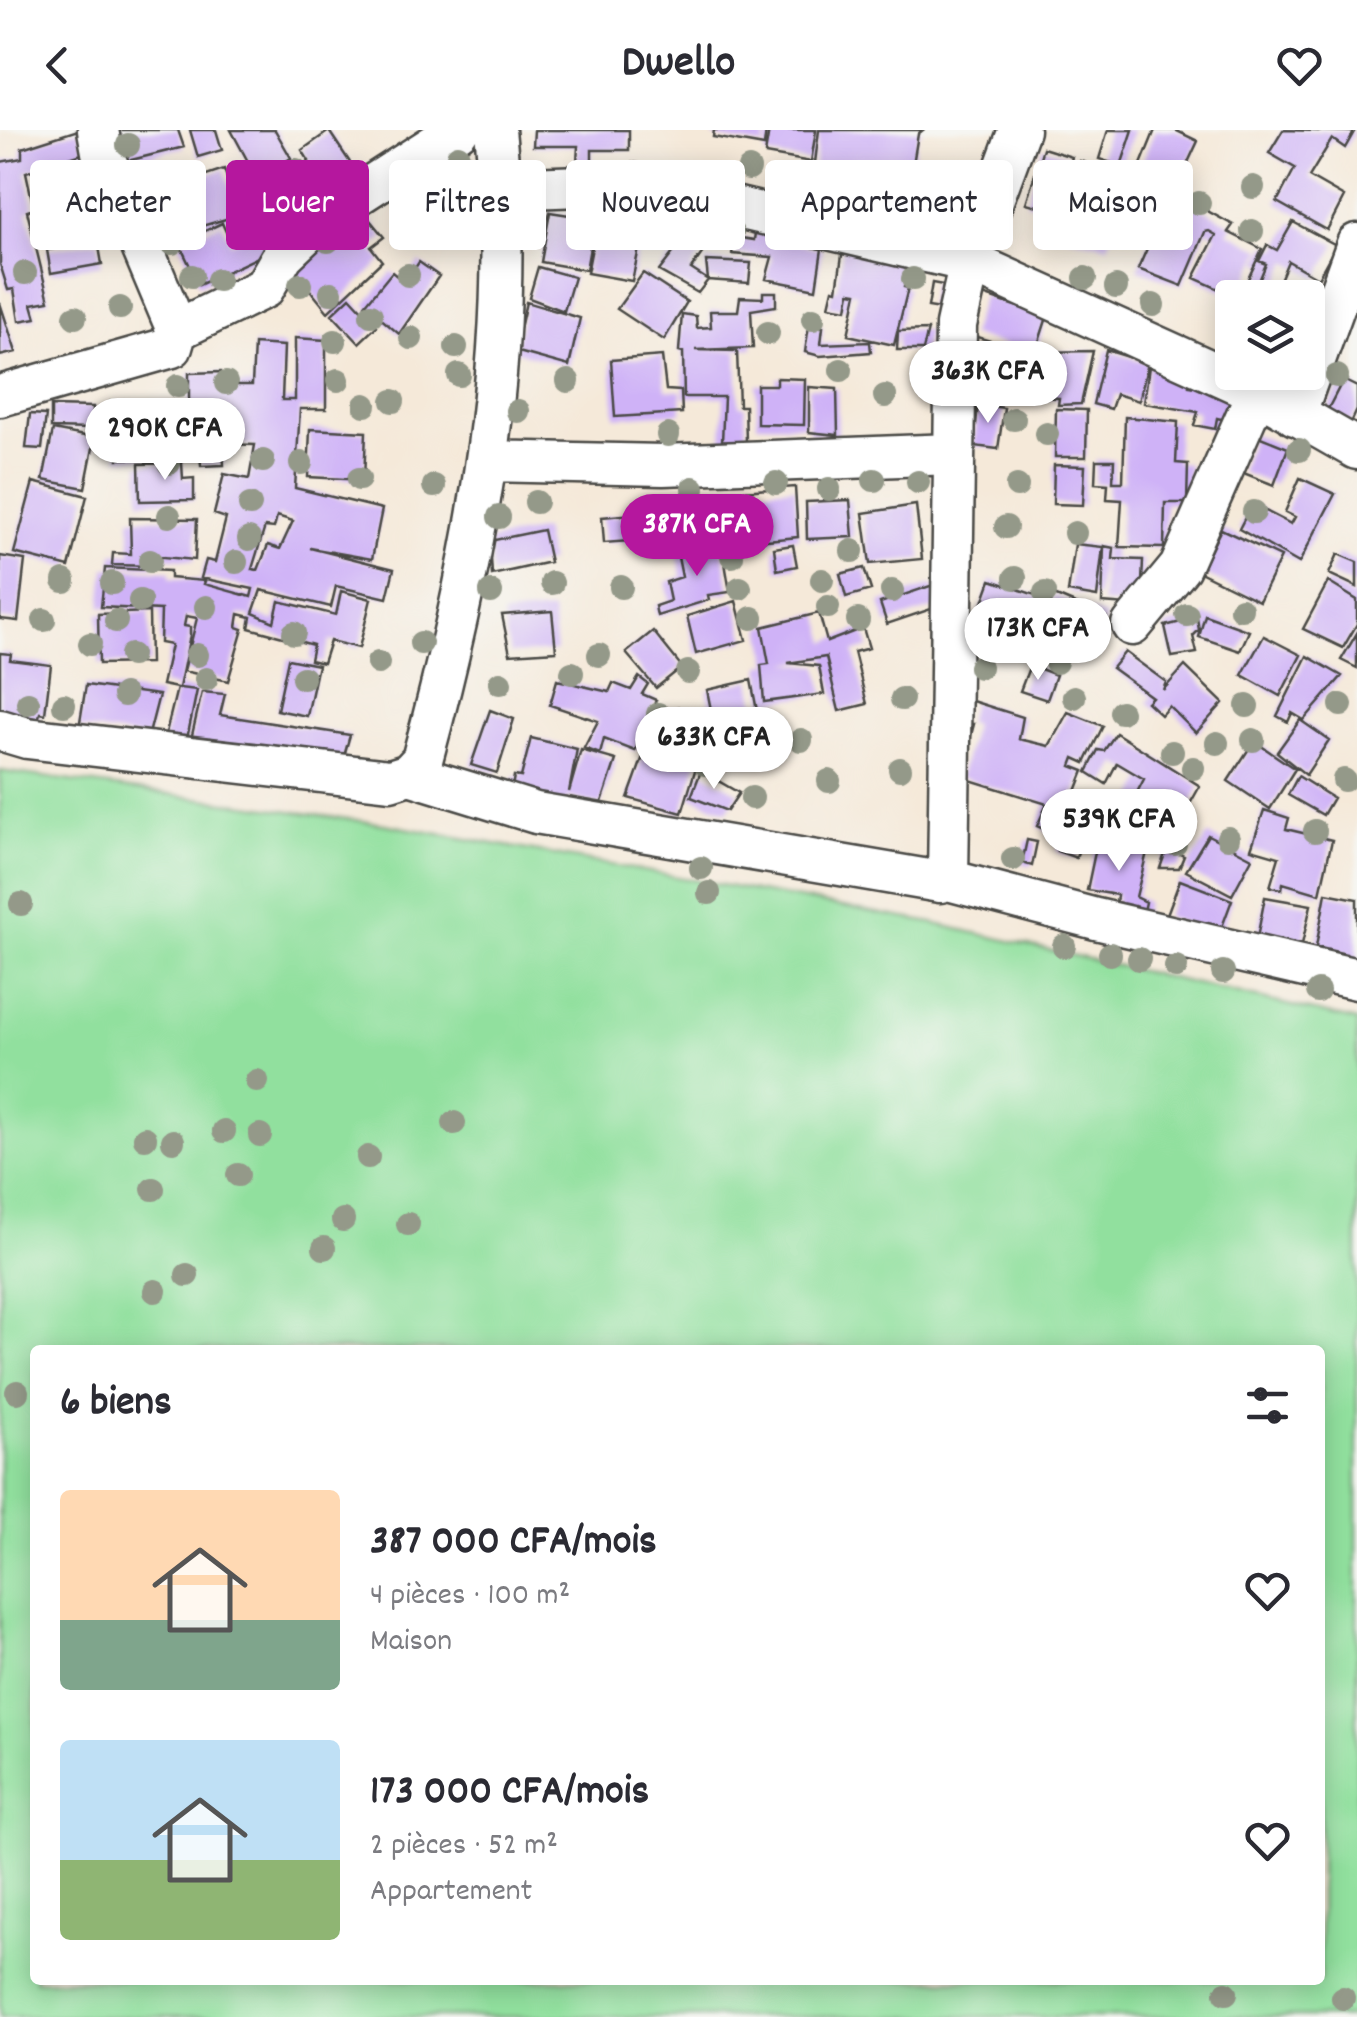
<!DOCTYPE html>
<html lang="fr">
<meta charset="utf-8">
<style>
body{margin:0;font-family:Dekko,sans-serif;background:#f2f2f3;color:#2b2b33;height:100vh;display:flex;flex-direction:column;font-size:38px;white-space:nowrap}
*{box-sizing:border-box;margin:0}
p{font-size:32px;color:#7c7c81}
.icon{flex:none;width:55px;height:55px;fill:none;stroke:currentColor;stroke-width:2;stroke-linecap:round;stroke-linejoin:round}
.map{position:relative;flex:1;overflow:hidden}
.sheet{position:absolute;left:30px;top:1215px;width:1295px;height:640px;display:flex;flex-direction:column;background:#fff;border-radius:10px;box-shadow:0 5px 25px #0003}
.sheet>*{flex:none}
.banner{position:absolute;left:30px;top:30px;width:1298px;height:90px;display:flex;gap:20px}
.controls{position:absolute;left:1215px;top:150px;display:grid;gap:20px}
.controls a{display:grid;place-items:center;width:110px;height:110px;border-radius:10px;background:#fff;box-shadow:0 5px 25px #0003;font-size:50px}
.price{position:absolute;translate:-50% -85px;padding:0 22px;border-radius:35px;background:#fff;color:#222;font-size:32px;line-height:65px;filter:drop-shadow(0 2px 5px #0008)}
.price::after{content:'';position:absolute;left:50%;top:60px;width:30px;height:22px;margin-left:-15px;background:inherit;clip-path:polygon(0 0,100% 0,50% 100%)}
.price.active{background:#b5179e;color:#fff}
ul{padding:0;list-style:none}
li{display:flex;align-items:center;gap:30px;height:250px;padding:0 30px}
li span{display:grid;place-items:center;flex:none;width:280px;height:200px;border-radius:10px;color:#555}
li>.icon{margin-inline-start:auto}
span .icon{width:120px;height:120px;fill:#fffc;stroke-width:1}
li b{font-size:42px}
h2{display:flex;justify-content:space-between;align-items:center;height:120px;padding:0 30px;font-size:42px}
.chip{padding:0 35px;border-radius:10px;background:#fff;box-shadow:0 5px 25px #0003;font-size:35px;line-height:90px}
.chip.active{background:#b5179e;color:#fff}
header{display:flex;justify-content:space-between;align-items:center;height:130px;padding:0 30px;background:#fff;font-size:45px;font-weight:700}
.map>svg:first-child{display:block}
.green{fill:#91e09e;stroke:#5e8664;stroke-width:2.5;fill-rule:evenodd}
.building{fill:#cfb2f7;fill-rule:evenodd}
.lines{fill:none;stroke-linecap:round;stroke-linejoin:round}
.minor-casing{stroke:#494845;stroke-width:45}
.minor{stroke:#fff;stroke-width:40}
.tree{fill:#949989}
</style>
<header><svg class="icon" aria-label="back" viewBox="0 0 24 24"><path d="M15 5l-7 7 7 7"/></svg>Dwello<svg class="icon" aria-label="heart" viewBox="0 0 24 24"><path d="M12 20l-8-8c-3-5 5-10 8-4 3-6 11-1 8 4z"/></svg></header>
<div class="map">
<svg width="1357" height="1887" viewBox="0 0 1357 1887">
<rect width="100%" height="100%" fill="#f6f6f2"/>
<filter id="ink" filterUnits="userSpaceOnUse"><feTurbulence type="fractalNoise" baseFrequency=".01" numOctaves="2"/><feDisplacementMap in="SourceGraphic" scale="20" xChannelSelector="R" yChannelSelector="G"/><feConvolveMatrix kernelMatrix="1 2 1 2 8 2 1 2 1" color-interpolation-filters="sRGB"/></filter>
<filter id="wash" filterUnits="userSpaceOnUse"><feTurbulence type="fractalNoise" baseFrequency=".0048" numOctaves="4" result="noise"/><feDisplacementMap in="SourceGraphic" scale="40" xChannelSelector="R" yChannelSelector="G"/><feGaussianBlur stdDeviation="2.25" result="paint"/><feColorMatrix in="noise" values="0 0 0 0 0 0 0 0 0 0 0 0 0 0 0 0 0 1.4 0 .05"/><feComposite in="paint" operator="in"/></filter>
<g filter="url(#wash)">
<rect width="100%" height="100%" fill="#f5e9d9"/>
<path class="green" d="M0 641 384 694 932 793 1357 891V1887H0ZM35 1220H1320V1850H35Z"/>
<g id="blocks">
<path class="building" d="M78 0 85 23 26 42 34 79 27 81 49 171 32 174 36 188 19 191 14 159 8 160 0 134V32L22 28V18Z
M104 0H178L184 17 123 32Z
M190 0H216L222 20 198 27Z
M231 0H275L291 28 257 48Z
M534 0H629V20H592V33L577 32 578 16H533Z
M714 0H766L764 16 713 7Z
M769 0H816L811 32 765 24Z
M819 0H923L918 4 909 59 863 53 865 45 814 41Z
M1108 0H1133L1121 36 1099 29Z
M1155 0H1175L1198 11 1178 54 1140 37Z
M1283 0 1354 2 1345 18 1332 9 1309 47 1344 67 1327 100 1277 72 1295 38 1269 23Z
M329 1 361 49 273 108 249 67 309 31 302 20Z
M1043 18 1072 27 1056 81 1026 73Z
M1080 31 1131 47 1134 41 1233 95 1228 102 1262 119 1239 168 1194 148 1216 105 1209 101 1205 102 1182 156 1138 139 1156 98 1138 93 1147 74 1126 64 1108 116 1057 104Z
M224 39 236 75 249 70 253 81 175 104 161 60Z
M356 73 384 107 371 117 382 131 328 182 285 129Z
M669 74 686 88 663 116 646 103Z
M550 82 595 89 586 140 541 132Z
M598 87 644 95 632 151 587 143Z
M701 87 720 98 691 139 708 150 698 163 659 141Z
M757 89 777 92 775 109 822 119 816 159 766 149 772 127 732 124 735 107 754 110Z
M1293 92 1336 115 1318 148 1288 131 1275 162 1259 151 1266 134 1259 131 1267 115 1277 120Z
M222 93 231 113 264 98 275 119 199 155 179 113Z
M98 111 102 134 51 143 47 120Z
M844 111 910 124 904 157 908 158 894 215 848 205 857 163 850 162 847 179 829 176 833 159 837 160Z
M706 131 751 133 749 153 708 150Z
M419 132 439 146 399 204 365 175 392 142 405 153Z
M538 137 574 147 564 181 529 168Z
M643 143 687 172 664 210 617 179Z
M932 153 943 155 941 179 928 177Z
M763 162H776V176L751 180 753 218 695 220 737 221 739 276H745L746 312H722L724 267H684L683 222 679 221 682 184 696 186 697 198 711 197 710 181H738L740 167 763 168Z
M983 165 1047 187 1035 224 970 205Z
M350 167 377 196 359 213 332 184Z
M526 172 580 188 569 236 515 221Z
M0 173 16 222 0 226Z
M809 195 823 197 821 214 870 212 871 222 820 226 805 222Z
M928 200 923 220H897L898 201Z
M295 208 326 210V279H300L295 358 382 379 372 429 310 418 394 439 387 468 336 456 331 477 261 460 253 483 274 492 279 471 336 485 341 461 371 469 359 518 330 511 323 533 310 530 313 515 249 498 251 487 239 484 237 497 243 499 228 551 184 541 197 488 186 486 184 496 190 497V505L179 558 197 560 185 619 163 615 177 558 162 555 171 515 160 513 161 480 101 477 105 438 170 441V448L205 451 204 454 251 467 253 459 201 448 206 430 215 432 226 388 214 384 224 344 249 349 255 315 223 314 224 335 201 336 200 321 191 322V326L118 329 119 283 189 275V243L221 242V255H252L254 214 284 216 282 270H295ZM277 386 293 391 280 419 268 415 258 440 252 439 265 397 274 398Z
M1106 220 1148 233 1139 271 1116 264 1111 279 1093 274Z
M1093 221 1081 274 1058 275 1059 268 1032 267 1039 222Z
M662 226 666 260 681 261 682 283 615 287 611 230Z
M1149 236 1190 244 1189 256 1233 262 1226 290 1217 288 1215 299 1194 295 1198 282 1144 273Z
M777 248 805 249 804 295 757 294V255H777Z
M1343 250 1357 257V280L1351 293 1328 279Z
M809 257 837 259 838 305 809 302Z
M978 274 1004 278 998 319 974 316Z
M51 276 93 277V299L51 298Z
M1056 279 1087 280 1086 327H1055Z
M30 284 46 285 42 319 26 318Z
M1125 287 1178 292 1176 333 1188 334 1187 373H1165L1164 418 1119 417 1122 370 1107 369 1108 354 1095 353 1096 330H1114L1113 352H1123Z
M310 299 366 302 364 350 308 347Z
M53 300 95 308 85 358 43 350Z
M1253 304 1288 318 1274 355 1241 342Z
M182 333 183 349 194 348V370L140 371 139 334Z
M1054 335 1085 336 1083 375 1053 374Z
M1300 348 1335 364 1299 433 1239 399 1252 374 1291 394 1295 387 1285 382Z
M33 352 87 366 69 437 14 423Z
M795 357 798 407 747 412 743 361Z
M711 364 719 410 678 417 671 373Z
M850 370 853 407 807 409 806 372Z
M916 375 922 429 870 434 863 383Z
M655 382 656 409 604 413 602 387Z
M130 388 197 389 195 430 153 426V436L112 435 113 423 131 424Z
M1221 399 1281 427 1259 471 1200 442Z
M543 400 550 432 492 445 490 411Z
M1075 414 1103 417 1097 467 1068 462Z
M722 415 730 462 708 465 709 470 657 486 655 476 670 471 666 452 682 447 677 422Z
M793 415 797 436 777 440 774 418Z
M1104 416 1114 418 1113 429 1143 430 1141 476 1102 473Z
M1338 424 1357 432V457L1329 444Z
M0 426 25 430 18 491 0 489Z
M864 438 871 460 846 467 840 444Z
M991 450 1047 469 1027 521 1010 514 1012 508 975 494Z
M1328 452 1357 470V494L1343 518 1303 499Z
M933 455 940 476 887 494 880 473Z
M1054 465 1106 487 1092 523 1040 502Z
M736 471 746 510 696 524 687 486Z
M552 481 556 521 510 524 502 485Z
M149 482 150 533 99 534 98 484Z
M819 483 827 512 863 498 869 518 854 522 867 574 839 581 826 527 788 533 819 536 824 564 764 572 761 535 769 534 762 497Z
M1205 485 1249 501 1240 521 1199 507Z
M1197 488 1199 500 1193 506 1197 523 1172 527 1165 496Z
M653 501 682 537 656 558 626 523Z
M1357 503V538L1341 530Z
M1264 506 1301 525 1280 566 1242 545Z
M1125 522 1166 552 1163 560 1185 536 1223 573 1196 603 1169 576 1161 585 1147 572 1152 567 1112 538Z
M0 523 11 524 10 530 51 535 45 584 40 583 38 591 0 584Z
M1307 526 1342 546 1304 590 1292 583 1288 592 1277 586Z
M288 529 318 535 307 586 277 580Z
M1030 535 1056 545 1047 570 1020 561Z
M639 547 648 554 642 564 656 570 635 621 604 609 600 624 584 618 598 591 550 575 557 550 609 562 613 553 631 560Z
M751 550 760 596 716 605 707 560Z
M86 555 159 565 148 608 79 598Z
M202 562 225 564 220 585 350 605 342 633 189 618Z
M972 571 1023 587 1019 609 1049 616 1068 582 1103 596 1085 633 1074 628 1071 636 1084 641 1067 684 1088 691 1076 728 1057 721 1062 707 1037 696 1047 674 960 647 974 594H967Z
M678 577 694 611 679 618 700 624 682 683 628 668 649 610 673 615 657 587Z
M490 580 514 589 497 643 471 635Z
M1300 590 1329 610 1306 645 1277 622Z
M1116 603 1200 656 1177 697 1132 672 1144 649 1117 633 1106 654 1087 642 1098 620 1104 621Z
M531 608 577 619 569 662 581 620 616 630 601 675 568 667 566 675 511 663 514 646 521 647Z
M1254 611 1295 639 1270 679 1228 651Z
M701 641 739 663 727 681 691 667Z
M1298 646 1333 668 1323 685 1288 665Z
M1264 680 1289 688 1286 699 1332 710 1320 764 1283 753 1282 759 1270 757 1279 727 1251 719Z
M1208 705 1252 728 1232 765 1186 741Z
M1098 708 1148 718 1136 767 1146 772 1143 786 1115 782 1117 765 1087 760Z
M1027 710 1037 712 1032 736 1022 733Z
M1167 718 1184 726 1179 738H1160Z
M1180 750 1232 770 1219 805 1166 787Z
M1326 763 1357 769V848L1341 843 1346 824 1316 817Z
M1265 767 1311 775 1300 823 1256 813Z"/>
</g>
</g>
<g filter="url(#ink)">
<use href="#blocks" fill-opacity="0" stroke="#494845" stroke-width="2.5"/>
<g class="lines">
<g class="minor-casing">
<path id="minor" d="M502 59 635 54 970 132 1257 262 1357 319
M177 200 264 158 283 125 323 87 458 0
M0 266 172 217 177 200 102 22 98 0
M1295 285 1357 114
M487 331 663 335 952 324
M1132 495 1180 437 1257 262
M0 600 27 608 390 650 409 644 422 630C477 427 518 211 495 0
M409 644 536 683 940 752 948 750 1096 789 1357 849
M948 750 956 195 970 132 1019 0"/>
</g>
<use href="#minor" class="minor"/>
</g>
<g class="tree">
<circle cx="128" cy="15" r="12"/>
<circle cx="458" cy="26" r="12"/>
<circle cx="749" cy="39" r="12"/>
<circle cx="296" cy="40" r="12"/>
<circle cx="422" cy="47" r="12"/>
<circle cx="168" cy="55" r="12"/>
<circle cx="1253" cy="57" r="12"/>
<circle cx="821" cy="67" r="12"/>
<circle cx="1199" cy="73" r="12"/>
<circle cx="438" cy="78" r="12"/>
<circle cx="286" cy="84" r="12"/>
<circle cx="878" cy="85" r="12"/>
<circle cx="1129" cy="90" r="12"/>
<circle cx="192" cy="91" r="12"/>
<circle cx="934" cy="91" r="12"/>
<circle cx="103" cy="94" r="12"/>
<circle cx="1252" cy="101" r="12"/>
<circle cx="732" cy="103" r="12"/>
<circle cx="444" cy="109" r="12"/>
<circle cx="328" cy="111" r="12"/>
<circle cx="172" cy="113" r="12"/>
<circle cx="25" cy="143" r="12"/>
<circle cx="408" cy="145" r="12"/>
<circle cx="192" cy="146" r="12"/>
<circle cx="1085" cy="148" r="12"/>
<circle cx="913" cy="149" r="12"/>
<circle cx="218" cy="150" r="12"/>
<circle cx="300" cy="155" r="12"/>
<circle cx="1116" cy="157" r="12"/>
<circle cx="331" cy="163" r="12"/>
<circle cx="1153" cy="175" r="12"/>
<circle cx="120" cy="178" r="12"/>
<circle cx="371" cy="185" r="12"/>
<circle cx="75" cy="187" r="12"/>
<circle cx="813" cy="189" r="12"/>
<circle cx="768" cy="203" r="12"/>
<circle cx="411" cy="208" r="12"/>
<circle cx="335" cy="211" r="12"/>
<circle cx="456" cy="217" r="12"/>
<circle cx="995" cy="234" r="12"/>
<circle cx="841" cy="240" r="12"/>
<circle cx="459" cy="245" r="12"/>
<circle cx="1337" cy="246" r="12"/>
<circle cx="338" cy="250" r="12"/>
<circle cx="568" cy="251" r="12"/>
<circle cx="226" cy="253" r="12"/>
<circle cx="178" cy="256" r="12"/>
<circle cx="885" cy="266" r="12"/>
<circle cx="393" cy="271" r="12"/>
<circle cx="365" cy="275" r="12"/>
<circle cx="115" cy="281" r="12"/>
<circle cx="518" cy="281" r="12"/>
<circle cx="1014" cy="289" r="12"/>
<circle cx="1047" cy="304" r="12"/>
<circle cx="668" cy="305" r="12"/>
<circle cx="1299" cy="320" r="12"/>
<circle cx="263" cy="331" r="12"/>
<circle cx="169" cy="333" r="12"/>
<circle cx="301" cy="333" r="12"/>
<circle cx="359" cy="349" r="12"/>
<circle cx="874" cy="350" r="12"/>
<circle cx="918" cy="352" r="12"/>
<circle cx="776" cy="353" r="12"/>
<circle cx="434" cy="356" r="12"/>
<circle cx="1017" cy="356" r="12"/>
<circle cx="693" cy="358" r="12"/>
<circle cx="829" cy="359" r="12"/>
<circle cx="536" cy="372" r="12"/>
<circle cx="250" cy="375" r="12"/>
<circle cx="1254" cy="382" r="12"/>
<circle cx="169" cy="386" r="12"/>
<circle cx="499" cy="387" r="12"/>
<circle cx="1006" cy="397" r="12"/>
<circle cx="1075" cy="403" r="12"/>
<circle cx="249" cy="409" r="12"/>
<circle cx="852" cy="421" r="12"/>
<circle cx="732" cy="426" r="12"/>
<circle cx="150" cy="431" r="12"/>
<circle cx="236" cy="432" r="12"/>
<circle cx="1015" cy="448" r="12"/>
<circle cx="822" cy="450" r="12"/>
<circle cx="64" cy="451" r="12"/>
<circle cx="112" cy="453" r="12"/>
<circle cx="552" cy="453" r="12"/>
<circle cx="621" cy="457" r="12"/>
<circle cx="740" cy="458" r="12"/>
<circle cx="892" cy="461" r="12"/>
<circle cx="491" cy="462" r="12"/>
<circle cx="1045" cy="463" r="12"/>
<circle cx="140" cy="471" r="12"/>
<circle cx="206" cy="477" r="12"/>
<circle cx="828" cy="477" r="12"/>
<circle cx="1241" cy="479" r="12"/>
<circle cx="1187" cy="485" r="12"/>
<circle cx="752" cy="488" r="12"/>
<circle cx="44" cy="490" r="12"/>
<circle cx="858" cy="490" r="12"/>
<circle cx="116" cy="491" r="12"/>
<circle cx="294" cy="503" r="12"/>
<circle cx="421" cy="513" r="12"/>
<circle cx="90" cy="514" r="12"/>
<circle cx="131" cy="525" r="12"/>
<circle cx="197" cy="525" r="12"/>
<circle cx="599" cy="525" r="12"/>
<circle cx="1056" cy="532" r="12"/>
<circle cx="378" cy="533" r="12"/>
<circle cx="980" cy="537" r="12"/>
<circle cx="688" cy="542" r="12"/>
<circle cx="572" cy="543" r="12"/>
<circle cx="303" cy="548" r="12"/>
<circle cx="206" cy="549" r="12"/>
<circle cx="500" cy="553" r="12"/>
<circle cx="124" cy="565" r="12"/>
<circle cx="1074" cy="567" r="12"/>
<circle cx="902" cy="569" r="12"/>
<circle cx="28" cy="573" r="12"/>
<circle cx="64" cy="575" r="12"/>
<circle cx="1341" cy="575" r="12"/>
<circle cx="1247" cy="576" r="12"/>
<circle cx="1121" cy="582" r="12"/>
<circle cx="658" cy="584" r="12"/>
<circle cx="801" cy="610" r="12"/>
<circle cx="1253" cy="610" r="12"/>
<circle cx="1217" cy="613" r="12"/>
<circle cx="1172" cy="622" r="12"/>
<circle cx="705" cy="634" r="12"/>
<circle cx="1193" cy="638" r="12"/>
<circle cx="900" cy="639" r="12"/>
<circle cx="1344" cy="650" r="12"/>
<circle cx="829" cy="651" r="12"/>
<circle cx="752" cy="668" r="12"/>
<circle cx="1112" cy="673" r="12"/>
<circle cx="1082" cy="678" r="12"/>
<circle cx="1315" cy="701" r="12"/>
<circle cx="1228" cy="708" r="12"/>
<circle cx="1138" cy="711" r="12"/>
<circle cx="1175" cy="714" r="12"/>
<circle cx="1013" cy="729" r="12"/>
<circle cx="701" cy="738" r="12"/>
<circle cx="709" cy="763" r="12"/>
<circle cx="21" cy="774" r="12"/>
<circle cx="1064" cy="816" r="12"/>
<circle cx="1110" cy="824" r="12"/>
<circle cx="1139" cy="829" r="12"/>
<circle cx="1176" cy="837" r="12"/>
<circle cx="1223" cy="842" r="12"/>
<circle cx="1318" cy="861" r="12"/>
<circle cx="257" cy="951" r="12"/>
<circle cx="454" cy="993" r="12"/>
<circle cx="224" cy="1001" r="12"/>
<circle cx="260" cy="1005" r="12"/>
<circle cx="145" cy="1008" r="12"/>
<circle cx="173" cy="1011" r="12"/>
<circle cx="368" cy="1027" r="12"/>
<circle cx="238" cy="1045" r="12"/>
<circle cx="153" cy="1059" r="12"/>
<circle cx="343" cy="1090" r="12"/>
<circle cx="408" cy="1094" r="12"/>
<circle cx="324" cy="1118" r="12"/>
<circle cx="187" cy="1145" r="12"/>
<circle cx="155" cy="1161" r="12"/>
<circle cx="17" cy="1262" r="12"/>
<circle cx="1226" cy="1863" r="12"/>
<circle cx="1343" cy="1868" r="12"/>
</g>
</g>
</svg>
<div class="controls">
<a><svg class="icon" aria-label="layers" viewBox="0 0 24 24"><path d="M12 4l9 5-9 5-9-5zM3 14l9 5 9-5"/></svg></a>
</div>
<b class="price" style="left:988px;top:296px">363K CFA</b>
<b class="price" style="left:165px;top:353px">290K CFA</b>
<b class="price active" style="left:697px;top:449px">387K CFA</b>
<b class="price" style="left:1038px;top:553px">173K CFA</b>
<b class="price" style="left:714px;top:662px">633K CFA</b>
<b class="price" style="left:1119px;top:744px">539K CFA</b>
<div class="banner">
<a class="chip">Acheter</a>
<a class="chip active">Louer</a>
<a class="chip">Filtres</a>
<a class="chip">Nouveau</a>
<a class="chip">Appartement</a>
<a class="chip">Maison</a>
</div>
<section class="sheet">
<h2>6 biens<svg class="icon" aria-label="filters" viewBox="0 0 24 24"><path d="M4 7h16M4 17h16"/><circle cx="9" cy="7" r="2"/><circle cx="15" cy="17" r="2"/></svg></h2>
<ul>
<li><span style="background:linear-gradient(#ffd9b3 65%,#7fa58c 0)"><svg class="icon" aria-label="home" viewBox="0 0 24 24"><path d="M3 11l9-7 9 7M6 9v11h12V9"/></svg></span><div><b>387 000 CFA/mois</b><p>4 pièces · 100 m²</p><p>Maison</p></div><svg class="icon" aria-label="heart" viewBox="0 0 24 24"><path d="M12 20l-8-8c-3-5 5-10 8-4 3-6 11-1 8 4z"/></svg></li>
<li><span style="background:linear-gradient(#bfe0f5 60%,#8fb573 0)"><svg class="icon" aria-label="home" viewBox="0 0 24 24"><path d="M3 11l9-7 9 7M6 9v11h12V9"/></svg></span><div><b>173 000 CFA/mois</b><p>2 pièces · 52 m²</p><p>Appartement</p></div><svg class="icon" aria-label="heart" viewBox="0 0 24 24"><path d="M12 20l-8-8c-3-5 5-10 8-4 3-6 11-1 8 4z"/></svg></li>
</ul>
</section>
</div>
